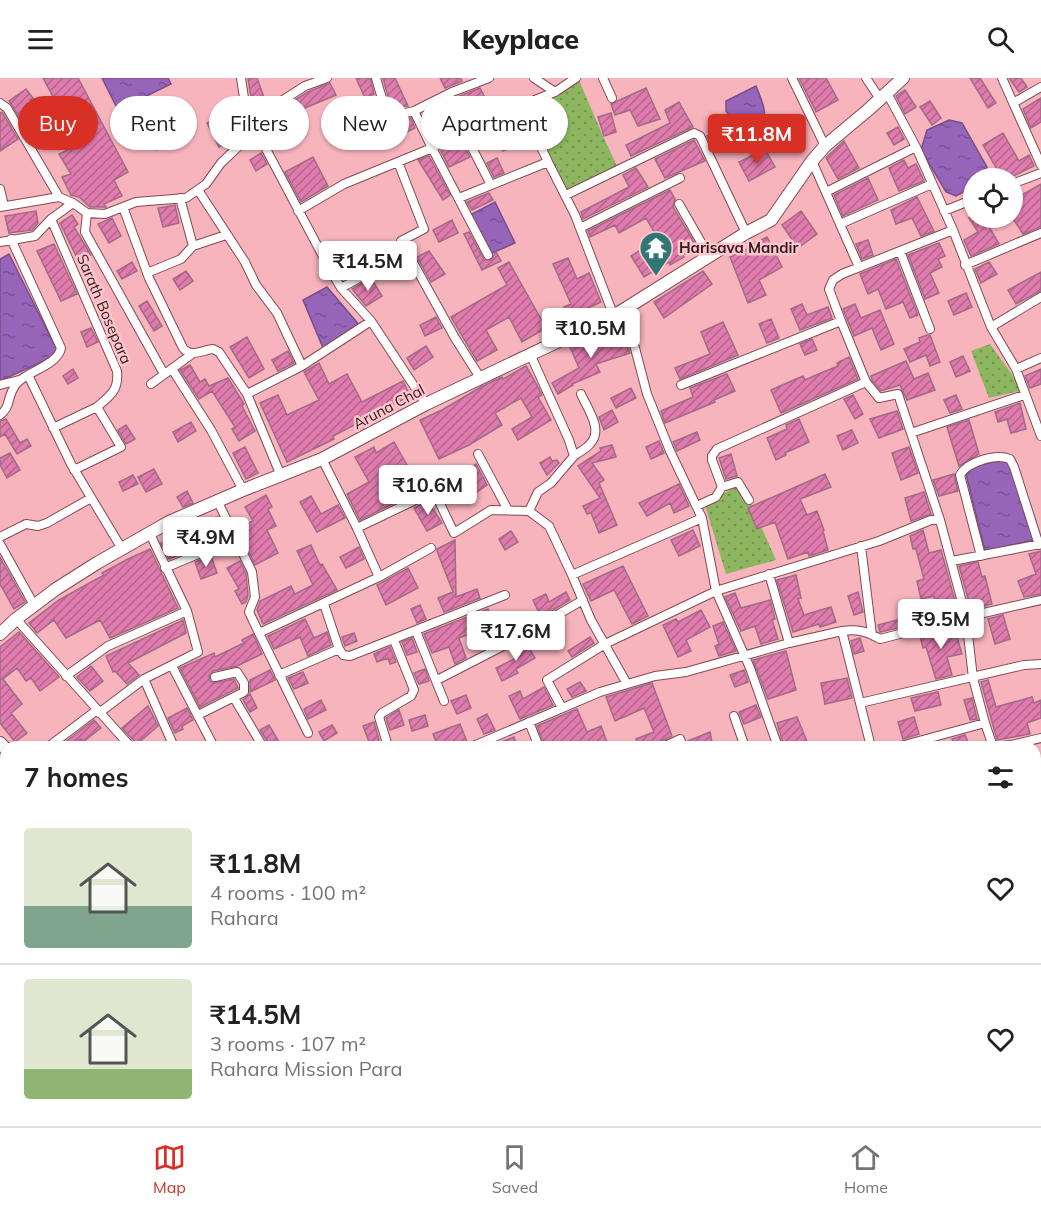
<!DOCTYPE html>
<meta charset="utf-8">
<style>
body{margin:0;font-family:Mulish,sans-serif;background:#f6f6f6;color:#202124;height:100vh;display:flex;flex-direction:column;font-size:22px;white-space:nowrap}
*{box-sizing:border-box;margin:0}
p{font-size:20px;color:#757577}
.icon{flex:none;width:33px;height:33px;fill:none;stroke:currentColor;stroke-width:2;stroke-linecap:round;stroke-linejoin:round}
.map{position:relative;flex:1;overflow:hidden}
.side{position:absolute;left:0px;top:663px;width:1041px;height:386px;display:flex;flex-direction:column;background:#fff;border-radius:18px 18px 0 0;box-shadow:0 2px 4px #0004}
.side>*{flex:none}
.banner{position:absolute;left:18px;top:18px;width:600px;height:54px;display:flex;gap:12px}
.fabs{position:absolute;left:963px;top:90px;display:grid;gap:12px}
.fabs a{display:grid;place-items:center;width:60px;height:60px;border-radius:50%;background:#fff;box-shadow:0 2px 4px #0004;font-size:30px}
.price{position:absolute;translate:-50% -51px;padding:0 14px;border-radius:6px;background:#fff;color:#222;font-size:20px;line-height:39px;filter:drop-shadow(0 2px 3px #0008)}
.price::after{content:'';position:absolute;left:50%;top:36px;width:18px;height:14px;margin-left:-9px;background:inherit;clip-path:polygon(0 0,100% 0,50% 100%)}
.price.current{background:#d93025;color:#fff}
ul{padding:0;list-style:none}
li{display:flex;align-items:center;gap:18px;height:150px;padding:0 24px}
li+li{border-top:2px solid #e0e0e0}
li span{display:grid;place-items:center;flex:none;width:168px;height:120px;border-radius:6px;color:#555}
li>.icon{margin-inline-start:auto}
span .icon{width:72px;height:72px;fill:#fffc;stroke-width:1}
li b{font-size:26px}
h2{display:flex;justify-content:space-between;align-items:center;height:72px;padding:0 24px;font-size:26px}
.chip{padding:0 21px;border-radius:27px;background:#fff;box-shadow:0 2px 4px #0004;font-size:21px;line-height:54px}
.chip.current{background:#d93025;color:#fff}
header{display:flex;justify-content:space-between;align-items:center;height:78px;padding:0 24px;background:#fff;font-size:27px;font-weight:800}
.tab-bar{display:flex;justify-content:space-around;align-items:center;height:84px;border-top:2px solid #e0e0e0;background:#fff;font-size:16px;color:#757577}
.tab-bar a{display:grid;justify-items:center;gap:3px}
.tab-bar .current{color:#d93025}
.map>svg:first-child{display:block}
.grass{fill:url(#grass-dots)}
.water{fill:url(#water-ripples);stroke:#784e8a;stroke-width:1.5}
.building{fill:url(#building-hatch);stroke:#a26b85;stroke-width:1.5}
.lines{fill:none;stroke-linecap:round;stroke-linejoin:round}
.street-casing{stroke:#834952;stroke-width:10}
.secondary-casing{stroke:#834952;stroke-width:14}
.street{stroke:#fff;stroke-width:8}
.secondary{stroke:#fff;stroke-width:12}
.rail{stroke:#603e43;stroke-width:3;stroke-dasharray:10 10;stroke-linecap:butt}
.labels{text-anchor:middle;stroke-width:5;stroke-linejoin:round;paint-order:stroke}
.poi-label{font-size:15px;font-weight:bold;fill:#321a1e;stroke:#fcc6cc;text-anchor:start}
.street-label{font-size:15px;fill:#321a1e;stroke:#fcc6cc}
</style>
<header><svg class="icon" aria-label="menu" viewBox="0 0 24 24"><path d="M4 6h16M4 12h16M4 18h16"/></svg>Keyplace<svg class="icon" aria-label="search" viewBox="0 0 24 24"><circle cx="10" cy="10" r="6"/><path d="M15 15l6 6"/></svg></header>
<div class="map">
<svg width="1041" height="1048" viewBox="0 0 1041 1048">
<defs>
<pattern id="grass-dots" width="8" height="8" patternUnits="userSpaceOnUse" patternTransform="scale(1.5)"><rect width="8" height="8" fill="#8cb65f"/><path d="M2 2h.1M6 6h.1" fill="none" stroke="#73934e" stroke-width="1.8" stroke-linecap="round"/></pattern>
<pattern id="water-ripples" width="26" height="14" patternUnits="userSpaceOnUse" patternTransform="scale(1.5)"><rect width="26" height="14" fill="#9664b9"/><path d="M2 4q2-2 4 0t4 0M15 11q2-2 4 0t4 0" fill="none" stroke="#7b5296"/></pattern>
<pattern id="building-hatch" width="6" height="6" patternUnits="userSpaceOnUse" patternTransform="scale(1.5)"><rect width="6" height="6" fill="#df7bad"/><path d="M-1 1l2-2M0 6l6-6M5 7l2-2" fill="none" stroke="#b5648c"/></pattern>
</defs>
<rect width="100%" height="100%" fill="#f8b4bd"/>
<path class="grass" d="M579 2 602 56 617 88 568 113 550 81 532 32Z
M990 266 1023 312 989 320 971 273Z
M740 401 776 482 726 496 705 427 733 410Z"/>
<path class="water" d="M102 0H168L171 6 118 32Z
M756 8C764 28 770 38 756 56L742 57 726 33V23Z
M949 42 962 45 987 89 982 100H974L973 109 956 118 946 114 921 72 927 52Z
M495 124 515 165 490 176 470 137Z
M9 176 59 276 0 303V181Z
M327 209 361 249 323 270 303 222Z
M998 380 1008 381 1034 462 985 473 965 392Z"/>
<path class="building" d="M43 0H78L128 94 114 102 122 118 104 126 106 129H90L79 119 71 117 62 99 71 96 59 76 68 72 61 59 68 57 61 44 66 43Z
M248 0H257L266 25 256 32 250 14Z
M356 0H370L374 16 365 20Z
M383 0H395L408 28 394 30 388 19Z
M440 0H461L462 3 445 10Z
M799 0H826L838 22 816 34Z
M970 0H980L996 25 988 30Z
M1009 0H1021L1027 9 1019 14Z
M330 5 336 17 293 35 301 52 271 67 261 43 308 14Z
M480 10 493 35 435 61 429 49 456 35 450 22Z
M646 10 660 41 638 48 630 32 615 37 611 26Z
M26 11 33 20 30 22 43 42 28 53 9 23Z
M905 12 916 29 905 36 896 18Z
M1041 20V44L1031 50 1023 31Z
M930 23 941 40 932 47 920 29Z
M679 24 693 49 631 78 626 67 670 45 665 32Z
M237 30 243 51 219 69 207 45Z
M2 34 18 61 0 73V35Z
M611 35 616 54 604 58 598 39Z
M411 40 415 50 401 57 396 44Z
M170 46 178 61 157 72 149 57Z
M898 49 904 61 894 67 887 55Z
M515 51 521 65 503 73 497 59Z
M717 52 725 65 713 71 707 58Z
M1003 55 1019 83 1029 77 1034 88 1009 100H1002L983 67Z
M694 62 705 83 665 100 655 81Z
M461 63 470 79 449 89 441 73Z
M844 63 859 90 838 101 826 80Z
M765 71 775 89 749 103 739 84Z
M261 75 267 86 256 93 250 82Z
M429 78 450 117 443 122 418 82Z
M313 79 328 108 301 124 285 94Z
M497 80 504 95 494 99 487 85Z
M904 82 908 90 916 86 924 103 899 113 889 90Z
M636 90 648 109 583 141 581 134 629 109 623 97Z
M868 100 878 122 843 138 834 117Z
M1041 106V149L1023 156 1012 139V112L1018 119Z
M670 112 675 121 673 129 697 169 683 177 684 179 670 187 669 184 644 199 631 178 658 161 646 140 619 155 615 147 590 159 588 153Z
M489 115 493 122 472 132 467 124Z
M917 119 934 153 921 158 912 140 896 146 891 132Z
M175 127 179 145 163 149 158 130Z
M36 133 38 145 32 152 9 155 5 138Z
M801 133 817 156 798 170 782 147Z
M72 137 78 146 74 149 91 177 79 184 60 145Z
M112 140 121 158 109 165 98 146Z
M969 140H984L999 166 971 178 964 162 978 154Z
M452 142 458 155 439 164 433 152Z
M469 154 484 182H491L496 174 501 183 482 192 464 156Z
M767 159 782 189 759 202 766 217 748 225 730 179 754 168 753 166Z
M868 162 873 177 862 181 856 166Z
M939 165 945 178 938 181 942 189 930 195 939 215 925 221 908 177Z
M54 166 77 216 61 223 37 173Z
M429 173 445 196 431 204 417 179Z
M340 179 346 190 362 181 366 189 344 201 333 183Z
M568 180 577 201 589 195 601 224 568 239 564 229 571 226 553 186Z
M896 181 918 237 910 240 903 224 886 231 878 211 868 216 860 196Z
M132 184 137 193 122 201 117 193Z
M509 184 546 250 522 264 509 239 486 252 497 272 477 283 451 239 507 207 498 190Z
M989 184 997 196 981 205 975 191Z
M186 193 193 203 180 212 173 201Z
M703 193 712 206 664 240 654 224Z
M1041 194V213L1016 226 1008 212Z
M371 200 382 218 366 228 352 211Z
M966 215 972 229 954 237 948 223Z
M147 223 162 248 154 253 139 228Z
M802 226 807 237 828 229 832 240 800 252 791 231Z
M855 226 861 240 880 232 894 266 881 272 872 250 854 258 843 231Z
M436 239 442 250 425 258 420 247Z
M771 241 779 260 767 265 759 246Z
M723 244 738 277 680 301 675 290 710 276 701 254Z
M91 250 98 264 87 269 81 254Z
M605 255 609 265 623 259 630 275 596 286 600 294 572 306 573 307 558 316 552 305 579 290 570 269Z
M927 257H930L940 284 930 288 926 277 910 284 904 271 920 264 919 260Z
M247 259 264 291 249 300 230 269Z
M812 261 817 272 805 277 800 266Z
M426 268 433 279 414 292 407 280Z
M288 273 294 285 278 293 272 282Z
M963 278 970 293 956 299 950 284Z
M849 279 858 301 781 335 771 312 803 298 805 302 816 297 838 288 837 285Z
M906 283 914 301 928 295 935 312 907 322 900 307 881 313 872 302 871 298Z
M319 285 329 306 347 296 362 324 403 303 410 318 333 358 334 361 287 384 260 325 278 317 287 337 319 322 304 294Z
M190 287 200 304 205 301 209 308 228 300 244 326 242 328 255 353 239 363 232 351 235 349 212 313 199 321 180 292Z
M526 288 537 307 542 317 538 319 551 342 518 362 512 351 532 339 521 320 495 335 502 347 469 367 439 381 420 342 442 332 481 309 502 299 503 301Z
M73 291 78 300 68 306 63 298Z
M1041 291V306L1030 310 1025 298Z
M727 296 735 313 714 322 715 324 665 345 661 333 693 319 690 310Z
M631 310 636 320 616 330 611 320Z
M853 317 863 336 855 341 844 321Z
M956 317 962 331 950 335 944 322Z
M1020 325 1026 351 1011 355 1007 341 998 344 995 334Z
M612 332 618 344 604 352 599 339Z
M897 333 903 351 879 360 870 341Z
M6 341 20 365 27 361 31 368 17 376 5 356 0 359V343Z
M799 341 809 364 785 375 786 377 776 382 767 360 787 351 786 347Z
M969 342 979 376 959 388 947 349Z
M191 344 196 353 178 364 173 354Z
M126 347 135 361 126 366 118 352Z
M852 352 858 365 843 372 837 358Z
M697 354 700 362 677 373 673 364Z
M659 363 664 375 651 381 646 369Z
M394 364 421 412 360 442 347 416 369 404 355 379 374 369 376 375Z
M612 367 616 379 592 385 604 402 599 405 617 447 599 455 591 435 587 436 583 428 600 420 578 388 601 373 600 370Z
M245 369 258 395 246 401 233 375Z
M909 369 918 395 901 402 892 375Z
M10 375 20 392 7 400 0 387V380Z
M731 376 737 398 726 401 719 380Z
M550 379 552 383 557 382 559 385 547 397 540 385Z
M476 386 487 407 474 416 468 407 446 418 441 407Z
M154 391 162 406 146 414 138 399Z
M825 396 831 409 800 421 807 437 817 433 824 452 823 453 828 472 809 478 808 474 788 481 775 444 757 451 748 430Z
M954 396 958 413 939 418 933 402Z
M133 397 138 406 123 413 119 404Z
M679 406 689 428 674 435 670 425 647 438 639 425Z
M187 413 193 425 183 429 177 419Z
M924 414 931 436 911 443 905 420Z
M266 417 272 429 268 431 276 448 267 452 278 475 255 487 238 450 253 443 245 429Z
M311 418 321 436 338 427 345 440 317 454 300 424Z
M428 423 442 445 427 453 414 430Z
M218 439 227 457 169 481 161 465Z
M693 452 700 468 679 478 671 462Z
M923 452 929 475 941 472 958 534 938 540 934 518 921 521 917 503 924 501 916 471H913L910 458Z
M511 453 518 464 505 472 499 461Z
M455 462 456 519 477 511 480 520 444 534 438 520 453 514 437 473V471Z
M311 467 320 487 322 486 337 512 263 546 257 532 260 523 291 508 295 516 313 507 297 473Z
M359 469 364 481 346 490 340 479Z
M150 471 178 530 110 560 100 542 66 560 54 542 37 555 29 545 59 522 104 497 102 495 126 482Z
M1041 473V516L1024 519 1018 503 1036 496 1029 476Z
M211 478 217 495 201 501 195 484Z
M0 479 25 524 14 531 0 506Z
M240 483 246 496 248 518 246 524 242 526 235 513 239 511 227 490Z
M978 484 982 499 985 498 992 526 971 531 959 488Z
M623 488 648 538 632 546 614 512 591 523 583 506Z
M408 490 418 510 386 527 377 507Z
M796 497 801 520 798 521 804 537 831 529 836 544 820 549 819 546 793 554 777 502Z
M566 514 570 522 541 539 533 522 546 516 549 524Z
M858 514 863 534 854 537 848 518Z
M735 515 741 530 770 522 775 541 772 542 778 561 761 566 755 548 741 553 725 519Z
M420 527 426 541 417 545 411 531Z
M488 531 495 546 459 560 466 580 455 586 449 569 432 575 424 556Z
M701 532 710 549 686 562 691 573 678 579 663 547 676 541 678 544Z
M1003 537 1010 561 995 566 988 541Z
M912 538 914 546 880 554 878 547Z
M305 541 314 560 327 554 331 567 308 578 300 559 274 571 268 558Z
M183 542 186 555 128 585 139 597 127 606 115 593 113 594 106 578Z
M723 544 736 573 719 578 715 568 719 566 713 548Z
M954 549 962 576 947 579 952 597 936 601 930 582 926 569 923 570 920 558Z
M19 554 59 599 40 613 31 600 26 603 17 590 3 601 22 626 11 635 27 655 15 664 0 645V569Z
M354 555 357 563 345 568 342 559Z
M253 556 262 576 237 588 213 593 209 598 210 603 214 605 234 601 238 610 200 629 180 590 214 575 215 579 244 565 242 562Z
M590 559 594 565 572 579 568 573Z
M412 560 417 574 407 577 402 564Z
M860 560 864 573 854 576 851 563Z
M525 563 535 580 516 591 518 595 502 603 496 590 522 577 517 568Z
M390 569 396 584 390 586 388 580 377 584 374 576Z
M786 573 796 612 768 621 753 582Z
M91 588 103 603 90 613 77 599Z
M425 591 429 603 419 606 414 595Z
M270 592 275 602 250 614V602Z
M744 592 748 604 735 609 730 597Z
M303 594 308 605 294 611 288 600Z
M847 600 852 620 825 626 821 605Z
M988 602 996 629 1032 619 1034 625 1041 622V640L1027 645 1030 656 997 662 981 604Z
M580 604 586 613 572 619 567 611Z
M652 605 672 658 660 664 657 669H640L636 661 654 654 644 630 615 643 606 619Z
M544 609 553 627 520 641 509 618 520 613 523 621Z
M938 614 941 627 915 633 911 620Z
M250 616 257 630 250 634 243 622Z
M466 617 471 630 457 636 451 623Z
M972 620 977 641 970 642 964 622Z
M321 622 326 632 308 641 304 631Z
M756 627 761 639 744 646 739 634Z
M148 628 158 648 137 666 122 650Z
M187 630 193 642 182 648 183 651 175 655 168 640Z
M577 631 587 654 601 648 607 664 595 669H545L537 648Z
M399 632 404 647 390 652 386 640Z
M487 636 495 652 484 656 477 641Z
M425 637 428 648 412 653 409 642Z
M797 639 808 666 797 669H784L777 645Z
M914 639 919 656 903 661 898 644Z
M94 642 101 650 83 664 81 661 71 669H59Z
M374 644 379 662 374 669H371L363 648Z
M460 646 467 664 465 667 459 669H438L433 656Z
M269 647 279 664 271 669 260 652Z
M332 647 337 655 324 663 319 654Z
M710 654 713 669H689L688 663Z
M965 657 970 669H955L952 661Z
M514 659 517 669H491V668Z"/>
<g class="lines">
<g class="street-casing">
<path id="street" d="M241 0 244 20 256 52 327 186 341 210 371 243 426 326
M376 0C380 13 383 30 393 38L414 33 452 14 489 0
M534 0 555 14
M576 0 555 14 535 22 523 30 548 84 575 137 613 236
M603 0 612 20
M792 0 825 68
M866 0 880 21
M1002 0 1041 87
M887 15 916 69 953 152
M0 25 7 30 59 119
M1013 25 1041 9
M253 41 305 8 327 0
M464 54 491 107
M812 83 859 189
M398 84 424 151 401 163 455 260 481 301
M1012 106 1041 95
M0 111 4 128
M198 112 245 184 256 207 277 235 302 288
M826 114 916 69
M566 117 694 55 700 58 746 155
M180 120 193 168
M459 120 548 84
M73 125 51 141 117 293C119 312 111 317 97 329L121 369 74 392
M679 126 709 178
M0 129 59 119 73 125 87 135 105 136 136 124 186 120 206 106 221 85 256 52
M123 129 149 200 183 270C191 280 202 272 213 271L219 274 247 316 281 398
M298 133 344 106 432 70 414 33
M944 133 974 121
M87 135 85 154 164 296
M840 146 932 106
M580 150 680 100
M0 164 35 158 51 141
M900 173 930 251
M488 177 432 70 464 54 523 30
M965 187 1041 155
M147 195 181 181 193 168 226 157
M341 210 406 174
M620 234 635 270 647 316 670 373 702 440 716 513 879 463 931 442H940L966 539 1041 522
M841 243 866 304 879 320 898 316 940 442
M991 249 1041 219
M172 291 211 352 243 412
M1016 291 1041 280
M28 297 71 386 122 471
M151 306 192 276
M0 307 19 302
M681 307 841 243 829 211 833 202 842 196 953 152 991 249 1016 291 1041 358
M247 316 302 288 371 243
M0 337C12 328 6 318 17 305 28 293 58 287 61 270L11 161
M53 350 97 329
M911 355 1024 317
M478 376 508 432
M574 378C579 374 586 371 590 366 604 352 587 330 581 316
M322 381 357 450 379 499 431 470
M722 409 738 404 749 422
M218 424 252 494 255 519 249 534 259 555
M697 428 716 419 722 409 712 382V378L717 371 866 304
M529 433 538 414 551 405 574 378 569 362 531 278
M357 450 434 413 454 455 491 432 529 433 549 448 572 497 591 542 627 606
M0 459 26 446 38 448 47 445 91 420
M0 466 34 527
M861 468 872 557
M981 478 960 397C967 384 996 375 1010 381L1014 389 1039 467
M952 483 1041 466
M165 490 236 460
M769 496 789 565 842 553 871 669
M572 497 702 440
M324 526 339 571 343 577 350 578 505 517
M16 541 131 669
M416 553 444 623
M842 553C858 551 866 553 880 561L966 539 973 600 985 645
M172 588 214 669
M279 597 339 571
M66 598 108 568 187 533
M144 601 174 669
M437 602 505 567 583 522
M234 620 263 669
M860 625 1024 587 1041 586
M562 630 547 602 605 566 716 513 750 590 778 669
M99 635 144 601 198 574 187 533 150 456
M198 637 244 614V605L237 594 215 599
M734 638 745 669
M529 644 539 669
M308 655 259 555 379 499
M48 669 97 632
M380 669 387 665 379 639 382 635 411 618 414 612 394 562
M471 669 600 614 655 598 686 594 789 565
M663 669 680 661 683 669
M897 669 985 645 993 669 1011 667 1041 660
M1035 733 1041 731
M1035 794 1041 790
M0 800 6 806
M1035 854 1041 852
M1035 863 1041 877
M0 913 6 908
M0 997 6 1012
M1035 1017 1041 1015
M19 1042 21 1048
M237 1042 243 1048
M409 1042 414 1048
M652 1042 655 1048
M722 1042 729 1048
M927 1042 930 1048
M48 1048 62 1042
M772 1048 785 1042
M949 1048 964 1042"/>
</g>
<g class="secondary-casing">
<path id="secondary" d="M0 556 16 541 56 511 97 485 169 444 243 412 322 381 426 326 620 234 746 155 771 142 812 83 825 68 868 32 903 0
M0 665 6 671
M462 1042 467 1048"/>
</g>
<use href="#street" class="street"/>
<use href="#secondary" class="secondary"/>
<path class="rail" d="M0 710 6 716
M0 731 6 737
M308 1042 314 1048
M341 1042 347 1048"/>
</g>
<defs>
<g id="temple-pin" transform="scale(1.725)"><path d="M0 17L-7.5 6A9.5 9.5 0 1 1 7.5 6Z" fill="#2f7773" stroke="#fcc6cc"/><path d="M0-6L5-2H3V0L6.5 2.5H4V6H1.5V3h-3V6H-4V2.5H-6.5L-3 0V-2H-5Z" fill="#fff"/></g>
</defs>
<g fill-rule="evenodd">
<use href="#temple-pin" x="656" y="170"/>
</g>
<g class="labels">
<g class="poi-label">
<text x="679" y="175">Harisava Mandir</text>
</g>
<g class="street-label">
<text transform="translate(104 231) rotate(67)" y="5">Sarath Bosepara</text>
<text transform="translate(389 329) rotate(-28)" y="5">Aruna Chal</text>
</g>
</g>
</svg>
<div class="fabs">
<a><svg class="icon" aria-label="locate" viewBox="0 0 24 24"><circle cx="12" cy="12" r="6"/><path d="M12 2v4M12 18v4M2 12h4M18 12h4"/></svg></a>
</div>
<b class="price current" style="left:757px;top:87px">₹11.8M</b>
<b class="price" style="left:368px;top:214px">₹14.5M</b>
<b class="price" style="left:591px;top:281px">₹10.5M</b>
<b class="price" style="left:428px;top:438px">₹10.6M</b>
<b class="price" style="left:206px;top:490px">₹4.9M</b>
<b class="price" style="left:941px;top:572px">₹9.5M</b>
<b class="price" style="left:516px;top:584px">₹17.6M</b>
<div class="banner">
<a class="chip current">Buy</a>
<a class="chip">Rent</a>
<a class="chip">Filters</a>
<a class="chip">New</a>
<a class="chip">Apartment</a>
</div>
<section class="side">
<h2>7 homes<svg class="icon" aria-label="filters" viewBox="0 0 24 24"><path d="M4 7h16M4 17h16"/><circle cx="9" cy="7" r="2"/><circle cx="15" cy="17" r="2"/></svg></h2>
<ul>
<li><span style="background:linear-gradient(#dfe7d0 65%,#7fa58c 0)"><svg class="icon" aria-label="home" viewBox="0 0 24 24"><path d="M3 11l9-7 9 7M6 9v11h12V9"/></svg></span><div><b>₹11.8M</b><p>4 rooms · 100 m²</p><p>Rahara</p></div><svg class="icon" aria-label="heart" viewBox="0 0 24 24"><path d="M12 20l-8-8c-3-5 5-10 8-4 3-6 11-1 8 4z"/></svg></li>
<li><span style="background:linear-gradient(#dfe7d0 75%,#8fb573 0)"><svg class="icon" aria-label="home" viewBox="0 0 24 24"><path d="M3 11l9-7 9 7M6 9v11h12V9"/></svg></span><div><b>₹14.5M</b><p>3 rooms · 107 m²</p><p>Rahara Mission Para</p></div><svg class="icon" aria-label="heart" viewBox="0 0 24 24"><path d="M12 20l-8-8c-3-5 5-10 8-4 3-6 11-1 8 4z"/></svg></li>
</ul>
</section>
</div>
<nav class="tab-bar">
<a class="current"><svg class="icon" aria-label="map" viewBox="0 0 24 24"><path d="M3 6l6-2 6 2 6-2v14l-6 2-6-2-6 2zM9 4v14M15 6v14"/></svg>Map</a>
<a><svg class="icon" aria-label="saved" viewBox="0 0 24 24"><path d="M7 4h10v16l-5-4-5 4z"/></svg>Saved</a>
<a><svg class="icon" aria-label="home" viewBox="0 0 24 24"><path d="M3 11l9-7 9 7M6 9v11h12V9"/></svg>Home</a>
</nav>
